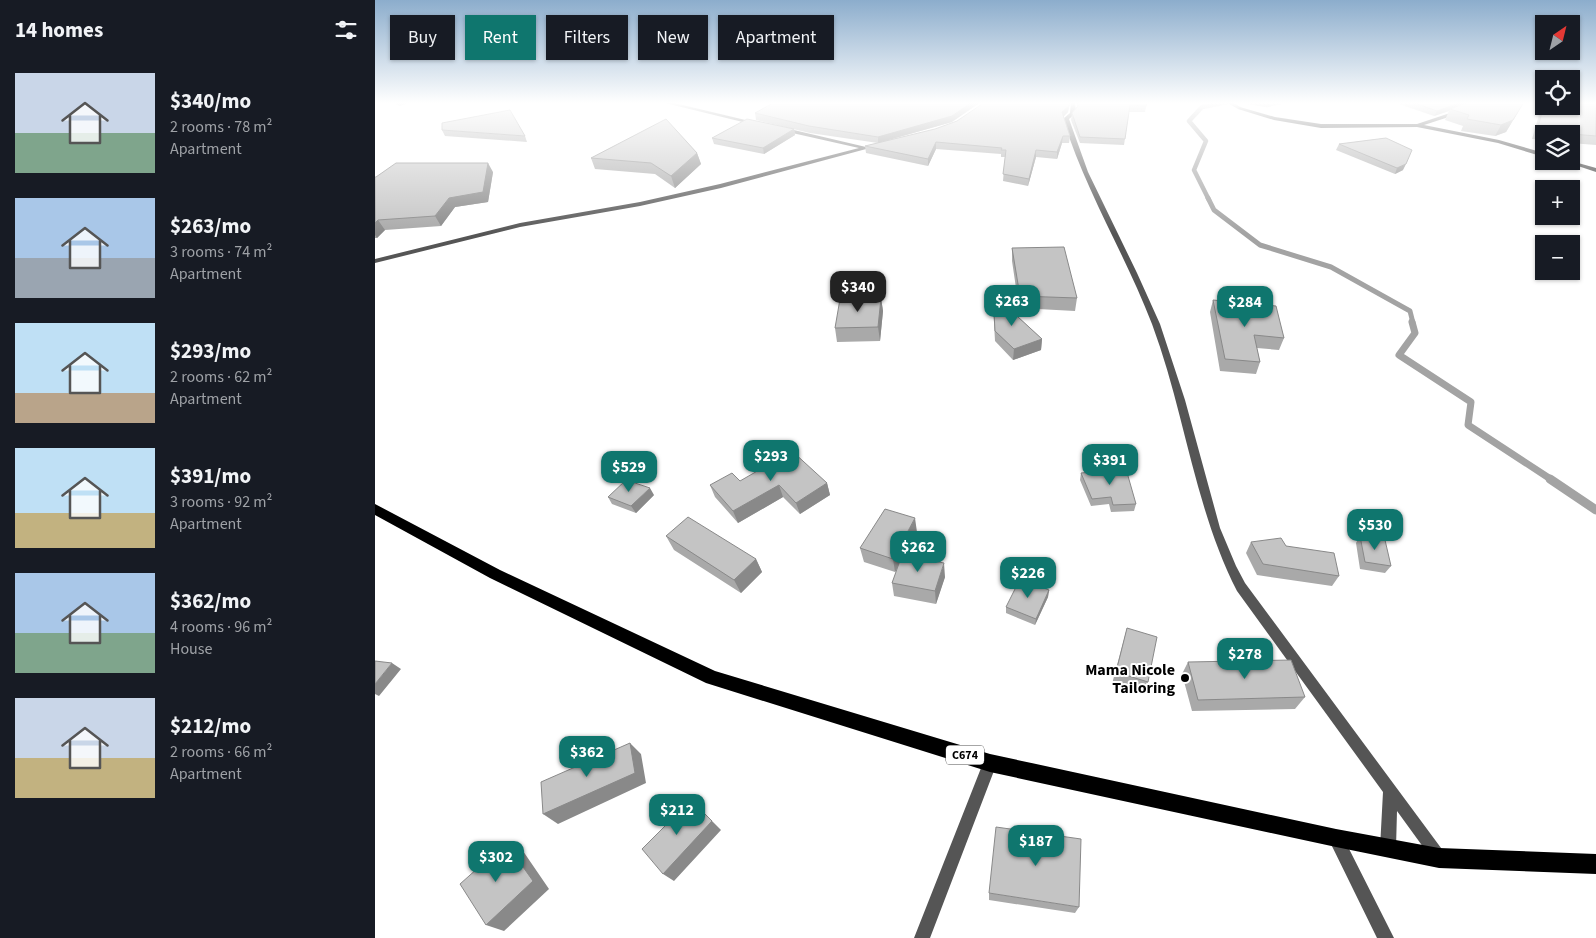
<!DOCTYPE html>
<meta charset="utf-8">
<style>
body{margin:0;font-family:"Source Sans 3",sans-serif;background:#20242c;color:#f1f3f6;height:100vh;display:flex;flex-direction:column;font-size:19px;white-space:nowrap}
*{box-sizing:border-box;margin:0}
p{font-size:16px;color:#9ea1a6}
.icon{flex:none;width:28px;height:28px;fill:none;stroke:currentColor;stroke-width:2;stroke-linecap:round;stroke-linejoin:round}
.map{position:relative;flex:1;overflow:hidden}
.side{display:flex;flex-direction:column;background:#171b24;width:375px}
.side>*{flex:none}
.top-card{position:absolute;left:15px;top:15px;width:475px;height:45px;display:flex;gap:10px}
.needle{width:32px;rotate:35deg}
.controls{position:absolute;left:1160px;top:15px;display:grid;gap:10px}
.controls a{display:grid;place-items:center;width:45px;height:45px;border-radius:0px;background:#171b24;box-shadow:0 1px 4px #0004;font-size:25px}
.price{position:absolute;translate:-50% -42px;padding:0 11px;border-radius:10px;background:#0f766e;color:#fff;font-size:16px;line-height:32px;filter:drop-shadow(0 1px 2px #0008)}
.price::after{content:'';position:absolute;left:50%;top:30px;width:15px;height:11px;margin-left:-8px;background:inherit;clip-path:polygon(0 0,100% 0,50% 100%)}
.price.active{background:#222;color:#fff}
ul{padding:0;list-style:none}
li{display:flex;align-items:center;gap:15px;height:125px;padding:0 15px}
li span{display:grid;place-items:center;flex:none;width:140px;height:100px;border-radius:0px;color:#555}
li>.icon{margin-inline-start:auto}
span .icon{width:60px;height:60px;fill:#fffc;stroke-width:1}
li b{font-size:21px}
h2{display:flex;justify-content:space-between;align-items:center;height:60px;padding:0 15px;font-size:21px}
.chip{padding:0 18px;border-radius:0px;background:#171b24;box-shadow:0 1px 4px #0004;font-size:18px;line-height:45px}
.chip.active{background:#0f766e;color:#fff}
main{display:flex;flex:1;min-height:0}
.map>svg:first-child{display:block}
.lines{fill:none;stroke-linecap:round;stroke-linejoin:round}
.stream-far3{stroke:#a3a3a3;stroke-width:4.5}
.stream-far2{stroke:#a3a3a3;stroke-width:5}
.stream-far1{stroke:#a3a3a3;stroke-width:7}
.stream{stroke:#a3a3a3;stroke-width:9}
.street{fill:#555;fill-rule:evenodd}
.secondary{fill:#222;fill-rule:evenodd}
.primary{fill:#000;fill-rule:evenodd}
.wall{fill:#a9a9a9}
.shaded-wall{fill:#898989}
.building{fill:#c4c4c4;stroke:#898989}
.poi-dot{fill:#000;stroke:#fff;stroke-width:2}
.labels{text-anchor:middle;stroke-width:4;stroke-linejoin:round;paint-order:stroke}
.shield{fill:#fff;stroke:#4c4c4c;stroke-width:1}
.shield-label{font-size:12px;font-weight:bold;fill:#000}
.near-poi-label{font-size:16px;font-weight:bold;fill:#000;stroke:#fff;text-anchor:end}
</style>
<main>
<section class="side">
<h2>14 homes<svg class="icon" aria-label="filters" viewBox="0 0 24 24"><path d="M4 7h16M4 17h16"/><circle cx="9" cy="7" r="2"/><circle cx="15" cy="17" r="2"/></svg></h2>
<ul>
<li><span style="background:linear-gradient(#c9d6e8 60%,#7fa58c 0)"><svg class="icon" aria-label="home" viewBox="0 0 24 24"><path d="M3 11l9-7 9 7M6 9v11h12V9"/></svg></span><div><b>$340/mo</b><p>2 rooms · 78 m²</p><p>Apartment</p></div></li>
<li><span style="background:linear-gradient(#a9c7e8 60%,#9aa5b1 0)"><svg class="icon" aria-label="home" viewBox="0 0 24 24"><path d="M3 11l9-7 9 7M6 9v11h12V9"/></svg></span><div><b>$263/mo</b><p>3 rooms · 74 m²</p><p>Apartment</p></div></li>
<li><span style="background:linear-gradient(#bfe0f5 70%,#b9a48a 0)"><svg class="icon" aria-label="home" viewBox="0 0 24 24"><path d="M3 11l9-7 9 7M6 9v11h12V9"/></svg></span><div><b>$293/mo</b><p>2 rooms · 62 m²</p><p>Apartment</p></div></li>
<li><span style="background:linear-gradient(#bfe0f5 65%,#c2b280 0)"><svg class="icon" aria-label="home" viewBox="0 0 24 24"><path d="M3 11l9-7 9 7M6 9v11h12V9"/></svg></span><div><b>$391/mo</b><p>3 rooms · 92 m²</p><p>Apartment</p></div></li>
<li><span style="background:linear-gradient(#a9c7e8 60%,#7fa58c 0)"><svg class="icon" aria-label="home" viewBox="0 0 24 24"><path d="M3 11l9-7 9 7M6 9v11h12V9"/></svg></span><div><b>$362/mo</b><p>4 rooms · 96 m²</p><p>House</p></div></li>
<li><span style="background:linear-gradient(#c9d6e8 60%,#c2b280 0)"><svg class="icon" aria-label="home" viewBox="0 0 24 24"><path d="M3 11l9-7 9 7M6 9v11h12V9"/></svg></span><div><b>$212/mo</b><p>2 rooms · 66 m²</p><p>Apartment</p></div></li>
</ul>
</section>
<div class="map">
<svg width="1221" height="938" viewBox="0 0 1221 938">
<rect width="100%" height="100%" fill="#fff"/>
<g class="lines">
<path class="stream-far3" d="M874 102 892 105 905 102
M834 200 819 170 831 141 814 121 827 107 852 102"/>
<path class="stream-far2" d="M833 198 839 210 885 245 956 267 1035 311 1038 323"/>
<path class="stream-far1" d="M1037 322 1040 333 1024 355 1096 402 1093 425 1177 480"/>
<path class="stream" d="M1175 479 1221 510"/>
<path class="street" d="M286 102H295L383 123 380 125Z
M696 102H700L701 113 694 119 713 172 762 273 785 324 810 400 845 528 861 566 870 583 1069 852 1072 857 1069 862 1064 865 1059 862 1022 811 1021 848 1018 853 1013 856 1008 853 1005 848 1008 792 862 591C819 507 810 412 777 324 750 254 711 192 688 119L695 113Z
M851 102H857L867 108 863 109Z
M406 127 491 147 503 143 506 145 346 188 265 206 145 227 0 263V259L145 223 265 202 345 184 484 148 404 130 403 129Z
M615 756 620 758 622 763 555 938H539L610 758Z
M961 830 966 833 1019 938H1002L953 838 956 833Z"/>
<path class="secondary" d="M865 107 900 117 946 124H1042L1084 110 1086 113 1049 125 1124 140 1169 153V157L1123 143 1042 127 946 128 899 120 863 109Z
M1188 161H1196L1221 168V172Z"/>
<path class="primary" d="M0 504 125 570 340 671 615 754 961 829 1064 848 1221 854V874L1064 868 961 847 615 772 331 683 115 578 0 515Z"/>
</g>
<path class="wall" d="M15 102H35L25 106Z
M695 102 693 112 688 117 695 136 694 143H687L682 159 661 157 653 186 628 181 630 157H626V154L561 149 553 166 491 153 490 146 503 143 435 133 381 120 380 113 577 122 510 141Z
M702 102H772L770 112H754L749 145 705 143 696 120 697 113 702 107Z
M1025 102H1149L1131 132 1120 136 1086 131 1088 126 1070 120 1074 111 1059 116 1024 104Z
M1169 102V106L1221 102V145L1196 143V134H1169V140L1157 139 1166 108Z
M419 129 420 135 389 154 339 144 337 138Z
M67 130 150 136 152 142 70 136Z
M1011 138 1028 170 1020 174 961 150 964 144Z
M322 153 326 164 300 188 280 174 220 169 216 158Z
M118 172 113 202 80 207 66 226 10 230 2 238H0V177Z
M637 248 702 298 700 311 644 308 637 261Z
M618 294 667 339 666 350 638 360 620 341 618 304Z
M506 298 508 311 505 341 462 342 460 328Z
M838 300 909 338 904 350 882 348 885 362 881 374 845 371 835 312Z
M706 473 761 504 759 511 736 512 734 504 716 506 705 480Z
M365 481 452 483 455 495 425 514 408 497 363 523 340 497 335 485Z
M279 495 261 513 237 504 233 497Z
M542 532 529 556 570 577 561 604 519 596 517 583 522 570 520 572 489 562 485 548Z
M291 536 381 559 387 572 366 593 299 550Z
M985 536 1016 566 1010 573 985 569 981 543Z
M876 542 911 546 964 576 957 586 882 575 871 553Z
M674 590 673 597 660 625 631 613V607Z
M752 628 773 682 768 694 737 684Z
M813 662 930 697 920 709 817 711 807 674Z
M614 893 704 907 700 913 614 900Z"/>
<path class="shaded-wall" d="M23 102H35L25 106Z
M597 102H606L577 122 503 143V137Z
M695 102 693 112 686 119 687 112Z
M1087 102H1098L1075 109 1074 111 1059 116 1062 111Z
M1149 102 1131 132 1120 136 1126 125Z
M419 129 420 135 389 154 388 148Z
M688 136 687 143 682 159V152Z
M561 142V149L553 166V159Z
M661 150V157L653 186 654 179Z
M322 153 326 164 300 188 296 176Z
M113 163 118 172 113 202 80 207 66 226 60 216 74 198Z
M1031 164 1028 170 1020 174 1022 168Z
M3 220 10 230 2 238 0 235V223Z
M506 298 508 311 505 341 503 327Z
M667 339 666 350 638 360 639 349Z
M452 483 455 495 425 514 421 503Z
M404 485 408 497 363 523 358 511Z
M275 488 279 495 261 513 256 506Z
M540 518 542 532 520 572 518 559Z
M381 559 387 572 366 593 359 580Z
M569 563 570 577 561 604 560 591Z
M674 590 673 597 660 625 661 619Z
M17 663 26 669 4 696 0 694V684Z
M255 743 266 754 271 783 183 824 168 814Z
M316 800 346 830 299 881 288 874Z
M131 843 148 851 174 889 129 931 111 925Z"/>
<path class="building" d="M400 102H597L577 116 503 137 434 126 380 113Z
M610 102H694V106L687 112 695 136H688L682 152 661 150 654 179 628 174 631 150H626L627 148 561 142 553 159 490 146 560 129 582 121Z
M703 102H772L771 106 755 105 750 139 705 137 697 113 703 106Z
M1037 102H1087L1062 111Z
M1093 102H1149L1138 120 1126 125 1092 119 1094 115 1075 109Z
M1196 102H1221V136L1162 131 1169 105V106H1196Z
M135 110 150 136 67 130V123Z
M291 119 322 153 296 176 276 163 216 158Z
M372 119 419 129 388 148 337 138Z
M1011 138 1037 150 1031 164 1022 168 964 144Z
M21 163H113L108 192 74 198 60 216 3 220 0 223V177H1Z
M689 247 702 298 645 296 637 248Z
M618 294 667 339 639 349 620 331Z
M506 298 503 327 460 328 465 299Z
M838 300 901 306 909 338 879 335 885 362 850 359Z
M417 451 452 483 421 503 404 485 358 511 335 485 357 473 365 481Z
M751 469 761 504 738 505 736 497 717 499 706 473Z
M251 480 275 488 256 506 233 497Z
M510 509 540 518 518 559 485 548Z
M313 517 381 559 359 580 291 536Z
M985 536 1010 540 1016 566 990 562Z
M906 538 911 546 959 553 964 576 888 564 876 542Z
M527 555 569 563 560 591 517 583Z
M645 579 674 590 661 619 631 607Z
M752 628 782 637 773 682 741 672Z
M916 660 930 697 823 700 813 662Z
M0 661 17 663 0 684Z
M255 743 260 773 168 814 166 782Z
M316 800 337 821 288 874 267 849Z
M621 827 706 839 704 907 614 893Z
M131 843 158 881 111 925 85 884Z"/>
<linearGradient id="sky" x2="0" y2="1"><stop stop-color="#8cadcc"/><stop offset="0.44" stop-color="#fff"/><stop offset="1" stop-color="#fff" stop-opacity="0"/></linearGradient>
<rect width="1221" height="234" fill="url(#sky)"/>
<circle class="poi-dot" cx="810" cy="678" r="5"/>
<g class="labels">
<rect class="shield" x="571" y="745.5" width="38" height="19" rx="4"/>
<g class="shield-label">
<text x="590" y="759">C674</text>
</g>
<g class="near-poi-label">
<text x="800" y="675">Mama Nicole<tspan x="800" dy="18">Tailoring</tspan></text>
</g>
</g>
</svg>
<div class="controls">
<a><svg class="needle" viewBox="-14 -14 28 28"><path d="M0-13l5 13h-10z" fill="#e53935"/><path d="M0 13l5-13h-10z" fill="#9ea1a6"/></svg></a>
<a><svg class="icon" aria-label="locate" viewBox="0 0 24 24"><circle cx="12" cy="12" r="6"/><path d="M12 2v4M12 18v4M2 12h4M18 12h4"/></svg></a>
<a><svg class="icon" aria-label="layers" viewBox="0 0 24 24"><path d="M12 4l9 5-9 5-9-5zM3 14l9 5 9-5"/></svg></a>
<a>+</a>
<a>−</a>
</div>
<b class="price active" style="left:483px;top:313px">$340</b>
<b class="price" style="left:637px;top:327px">$263</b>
<b class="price" style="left:870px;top:328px">$284</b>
<b class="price" style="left:396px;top:482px">$293</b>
<b class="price" style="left:735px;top:486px">$391</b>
<b class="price" style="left:254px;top:493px">$529</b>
<b class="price" style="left:1000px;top:551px">$530</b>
<b class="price" style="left:543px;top:573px">$262</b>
<b class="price" style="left:653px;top:599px">$226</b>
<b class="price" style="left:870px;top:680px">$278</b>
<b class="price" style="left:212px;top:778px">$362</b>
<b class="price" style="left:302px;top:836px">$212</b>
<b class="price" style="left:661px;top:867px">$187</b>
<b class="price" style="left:121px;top:883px">$302</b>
<div class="top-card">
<a class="chip">Buy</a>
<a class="chip active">Rent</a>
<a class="chip">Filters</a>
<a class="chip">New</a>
<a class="chip">Apartment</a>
</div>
</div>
</main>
